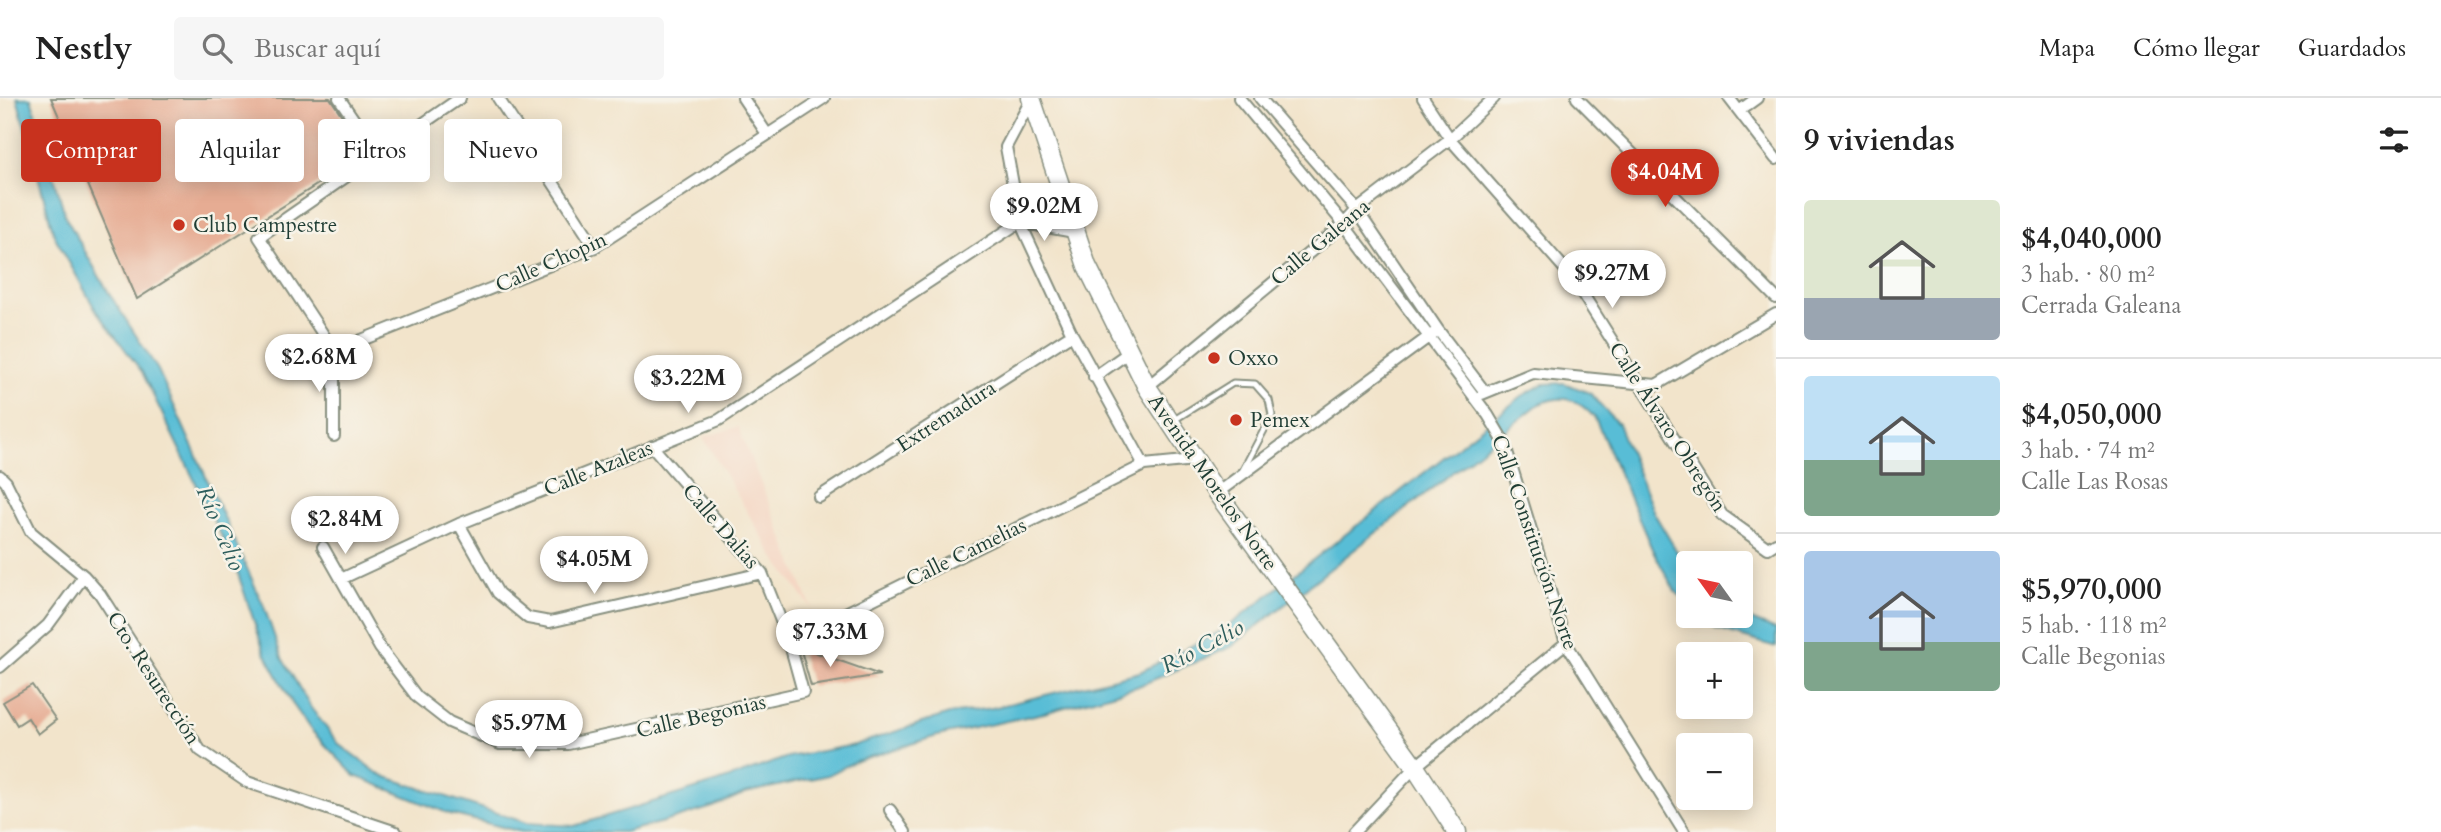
<!DOCTYPE html>
<html lang="es">
<meta charset="utf-8">
<style>
body{margin:0;font-family:Cardo,serif;background:#f6f6f6;color:#222;height:100vh;display:flex;flex-direction:column;font-size:26px;white-space:nowrap}
*{box-sizing:border-box;margin:0}
p{font-size:23px;color:#767676}
.icon{flex:none;width:38px;height:38px;fill:none;stroke:currentColor;stroke-width:2;stroke-linecap:round;stroke-linejoin:round}
.map{position:relative;flex:1;overflow:hidden}
.details{display:flex;flex-direction:column;background:#fff;width:665px}
.details>*{flex:none}
.banner{position:absolute;left:21px;top:21px;width:665px;height:63px;display:flex;gap:14px}
.needle{width:46px;rotate:303deg}
.fabs{position:absolute;left:1676px;top:453px;display:grid;gap:14px}
.fabs a{display:grid;place-items:center;width:77px;height:77px;border-radius:7px;background:#fff;box-shadow:0 4px 18px #0003;font-size:35px}
.price{position:absolute;translate:-50% -60px;padding:0 16px;border-radius:24px;background:#fff;color:#222;font-size:23px;line-height:46px;filter:drop-shadow(0 2px 4px #0008)}
.price::after{content:'';position:absolute;left:50%;top:42px;width:21px;height:16px;margin-left:-10px;background:inherit;clip-path:polygon(0 0,100% 0,50% 100%)}
.price.active{background:#c8321e;color:#fff}
ul{padding:0;list-style:none}
li{display:flex;align-items:center;gap:21px;height:175px;padding:0 28px}
li+li{border-top:2px solid #e0e0e0}
li span{display:grid;place-items:center;flex:none;width:196px;height:140px;border-radius:7px;color:#555}
li>.icon{margin-inline-start:auto}
span .icon{width:84px;height:84px;fill:#fffc;stroke-width:1}
li b{font-size:30px}
h2{display:flex;justify-content:space-between;align-items:center;height:84px;padding:0 28px;font-size:30px}
.chip{padding:0 24px;border-radius:7px;background:#fff;box-shadow:0 4px 18px #0003;font-size:24px;line-height:63px}
.chip.active{background:#c8321e;color:#fff}
header{display:flex;align-items:center;gap:42px;box-sizing:border-box;height:98px;padding:0 35px;background:#fff;border-bottom:2px solid #e0e0e0}
header strong{font-size:33px}
nav{display:flex;gap:38px;margin-inline-start:auto;font-size:24px}
.search{width:490px;height:63px;background:#f6f6f6;display:flex;align-items:center;gap:18px;box-sizing:border-box;padding:0 24px;border-radius:7px;color:#767676;font-size:26px}
main{display:flex;flex:1;min-height:0}
.map>svg:first-child{display:block}
.built{fill:#f4d3bf}
.water{fill:#58bdd6;stroke:#3c7d85;stroke-width:2}
.building{fill:#e6ac93}
.lines{fill:none;stroke-linecap:round;stroke-linejoin:round}
.service-casing{stroke:#889080;stroke-width:9}
.minor-casing{stroke:#889080;stroke-width:14}
.primary-casing{stroke:#889080;stroke-width:21}
.service{stroke:#fff;stroke-width:5}
.minor{stroke:#fff;stroke-width:10}
.primary{stroke:#fff;stroke-width:18}
.poi-dot{fill:#c8321e;stroke:#f7f3e8;stroke-width:2.5}
.labels{text-anchor:middle;stroke-width:5;stroke-linejoin:round;paint-order:stroke}
.poi-label{font-size:21px;fill:#1f3d34;stroke:#f7f3e8;text-anchor:start}
.street-label{font-size:21px;fill:#1f3d34;stroke:#f7f3e8}
.water-label{font-size:23px;font-style:italic;fill:#2d5d5c;stroke:#f7f3e8}
</style>
<header>
<strong>Nestly</strong>
<div class="search"><svg class="icon" aria-label="search" viewBox="0 0 24 24"><circle cx="10" cy="10" r="6"/><path d="M15 15l6 6"/></svg>Buscar aquí</div>
<nav><a>Mapa</a><a>Cómo llegar</a><a>Guardados</a></nav>
</header>
<main>
<div class="map">
<svg width="1776" height="734" viewBox="0 0 1776 734">
<rect width="100%" height="100%" fill="#f7f3e8"/>
<filter id="ink" filterUnits="userSpaceOnUse"><feTurbulence type="fractalNoise" baseFrequency=".0143" numOctaves="2"/><feDisplacementMap in="SourceGraphic" scale="14" xChannelSelector="R" yChannelSelector="G"/><feConvolveMatrix kernelMatrix="1 2 1 2 8 2 1 2 1" color-interpolation-filters="sRGB"/></filter>
<filter id="wash" filterUnits="userSpaceOnUse"><feTurbulence type="fractalNoise" baseFrequency=".00686" numOctaves="4" result="noise"/><feDisplacementMap in="SourceGraphic" scale="28" xChannelSelector="R" yChannelSelector="G"/><feGaussianBlur stdDeviation="1.57" result="paint"/><feColorMatrix in="noise" values="0 0 0 0 0 0 0 0 0 0 0 0 0 0 0 0 0 1.4 0 .05"/><feComposite in="paint" operator="in"/></filter>
<g filter="url(#wash)">
<rect width="100%" height="100%" fill="#f2e4cb"/>
<path class="built" d="M738 329 812 511 774 459 703 339Z"/>
<path class="water" d="M17 0H31L66 120 107 192 158 272 263 506 282 560 311 610 339 646 380 677 527 725 574 728 718 684 788 659 855 647 949 616 992 610 1140 574 1225 531 1522 298 1543 286 1564 285 1590 295 1618 326 1654 415 1689 474V506L1675 493 1652 451 1595 320C1577 300 1564 296 1539 306L1231 549 1136 589 1044 615 937 638 856 663 828 677 745 695 713 709 663 724 624 734H522L450 716 355 678 311 632 292 605 264 553 234 464 142 274 95 211 54 137Z
M1702 518H1741L1776 532V549L1716 531Z"/>
<g id="blocks">
<path class="building" d="M51 0H330L367 55 137 201Z
M800 549 880 577 811 588Z
M32 587 56 622 38 636 28 620 17 627 3 604Z"/>
</g>
</g>
<g filter="url(#ink)">
<use href="#blocks" fill-opacity="0" stroke="#889080" stroke-width="2"/>
<g class="lines">
<g class="service-casing">
<path id="service" d="M1174 322 1233 285 1255 286 1269 302 1272 317 1243 372"/>
</g>
<g class="minor-casing">
<path id="minor" d="M339 0 378 57
M498 0 595 149
M743 0 767 36
M1239 0 1344 126 1488 317 1504 344 1566 545 1684 734
M1260 0 1357 112 1438 232 1485 294
M1423 0 1450 41 1572 179 1722 417 1768 450 1776 445
M1577 0 1776 200
M1729 0 1776 61
M1031 2 1006 49 1020 124 1072 236 1144 367
M1739 13 1757 0
M1020 124 1074 134
M334 253 595 149 824 0
M1094 279 1128 255
M1147 289 1344 126 1357 112 1450 41 1494 0
M1482 296 1533 275 1656 287 1776 216
M334 338V253L259 139 460 0
M0 378 6 384 31 434 84 478 100 496 200 652 247 684 396 734
M1217 395 1434 235
M819 399 1072 236
M459 426 498 495 528 520 550 524 762 475
M323 449 380 550 417 599 449 624 500 646H568L803 594 789 543 762 475 652 348
M341 481 459 426 719 322 1020 124
M789 543 1144 367 1195 362
M0 569 48 527 84 478
M890 712 905 734
M1354 734 1415 669 1566 545"/>
</g>
<g class="primary-casing">
<path id="primary" d="M1031 0 1087 168 1147 289 1217 395 1415 669 1457 734"/>
</g>
<use href="#service" class="service"/>
<use href="#minor" class="minor"/>
<use href="#primary" class="primary"/>
</g>
</g>
<g class="poi-dot">
<circle cx="179" cy="127" r="7"/>
<circle cx="1214" cy="260" r="7"/>
<circle cx="1236" cy="322" r="7"/>
</g>
<g class="labels">
<g class="poi-label">
<text x="193" y="134">Club Campestre</text>
<text x="1228" y="267">Oxxo</text>
<text x="1250" y="329">Pemex</text>
</g>
<g class="street-label">
<text transform="translate(1320 144) rotate(-40)" y="7">Calle Galeana</text>
<text transform="translate(551 164) rotate(-24)" y="7">Calle Chopin</text>
<text transform="translate(946 318) rotate(-33)" y="7">Extremadura</text>
<text transform="translate(1668 329) rotate(57)" y="7">Calle Álvaro Obregón</text>
<text transform="translate(598 370) rotate(-22)" y="7">Calle Azaleas</text>
<text transform="translate(1213 384) rotate(55)" y="7">Avenida Morelos Norte</text>
<text transform="translate(721 428) rotate(49)" y="7">Calle Dalias</text>
<text transform="translate(1535 444) rotate(71)" y="7">Calle Constitución Norte</text>
<text transform="translate(966 454) rotate(-26)" y="7">Calle Camelias</text>
<text transform="translate(154 580) rotate(57)" y="7">Cto. Resurección</text>
<text transform="translate(701 618) rotate(-13)" y="7">Calle Begonias</text>
</g>
<g class="water-label">
<text transform="translate(221 430) rotate(67)" y="8">Río Celio</text>
<text transform="translate(1202 548) rotate(-28)" y="8">Río Celio</text>
</g>
</g>
</svg>
<div class="fabs">
<a><svg class="needle" viewBox="-14 -14 28 28"><path d="M0-13l5 13h-10z" fill="#e53935"/><path d="M0 13l5-13h-10z" fill="#767676"/></svg></a>
<a>+</a>
<a>−</a>
</div>
<b class="price active" style="left:1665px;top:111px">$4.04M</b>
<b class="price" style="left:1044px;top:145px">$9.02M</b>
<b class="price" style="left:1612px;top:212px">$9.27M</b>
<b class="price" style="left:319px;top:296px">$2.68M</b>
<b class="price" style="left:688px;top:317px">$3.22M</b>
<b class="price" style="left:345px;top:458px">$2.84M</b>
<b class="price" style="left:594px;top:498px">$4.05M</b>
<b class="price" style="left:830px;top:571px">$7.33M</b>
<b class="price" style="left:529px;top:662px">$5.97M</b>
<div class="banner">
<a class="chip active">Comprar</a>
<a class="chip">Alquilar</a>
<a class="chip">Filtros</a>
<a class="chip">Nuevo</a>
</div>
</div>
<section class="details">
<h2>9 viviendas<svg class="icon" aria-label="filters" viewBox="0 0 24 24"><path d="M4 7h16M4 17h16"/><circle cx="9" cy="7" r="2"/><circle cx="15" cy="17" r="2"/></svg></h2>
<ul>
<li><span style="background:linear-gradient(#dfe7d0 70%,#9aa5b1 0)"><svg class="icon" aria-label="home" viewBox="0 0 24 24"><path d="M3 11l9-7 9 7M6 9v11h12V9"/></svg></span><div><b>$4,040,000</b><p>3 hab. · 80 m²</p><p>Cerrada Galeana</p></div></li>
<li><span style="background:linear-gradient(#bfe0f5 60%,#7fa58c 0)"><svg class="icon" aria-label="home" viewBox="0 0 24 24"><path d="M3 11l9-7 9 7M6 9v11h12V9"/></svg></span><div><b>$4,050,000</b><p>3 hab. · 74 m²</p><p>Calle Las Rosas</p></div></li>
<li><span style="background:linear-gradient(#a9c7e8 65%,#7fa58c 0)"><svg class="icon" aria-label="home" viewBox="0 0 24 24"><path d="M3 11l9-7 9 7M6 9v11h12V9"/></svg></span><div><b>$5,970,000</b><p>5 hab. · 118 m²</p><p>Calle Begonias</p></div></li>
</ul>
</section>
</main>
